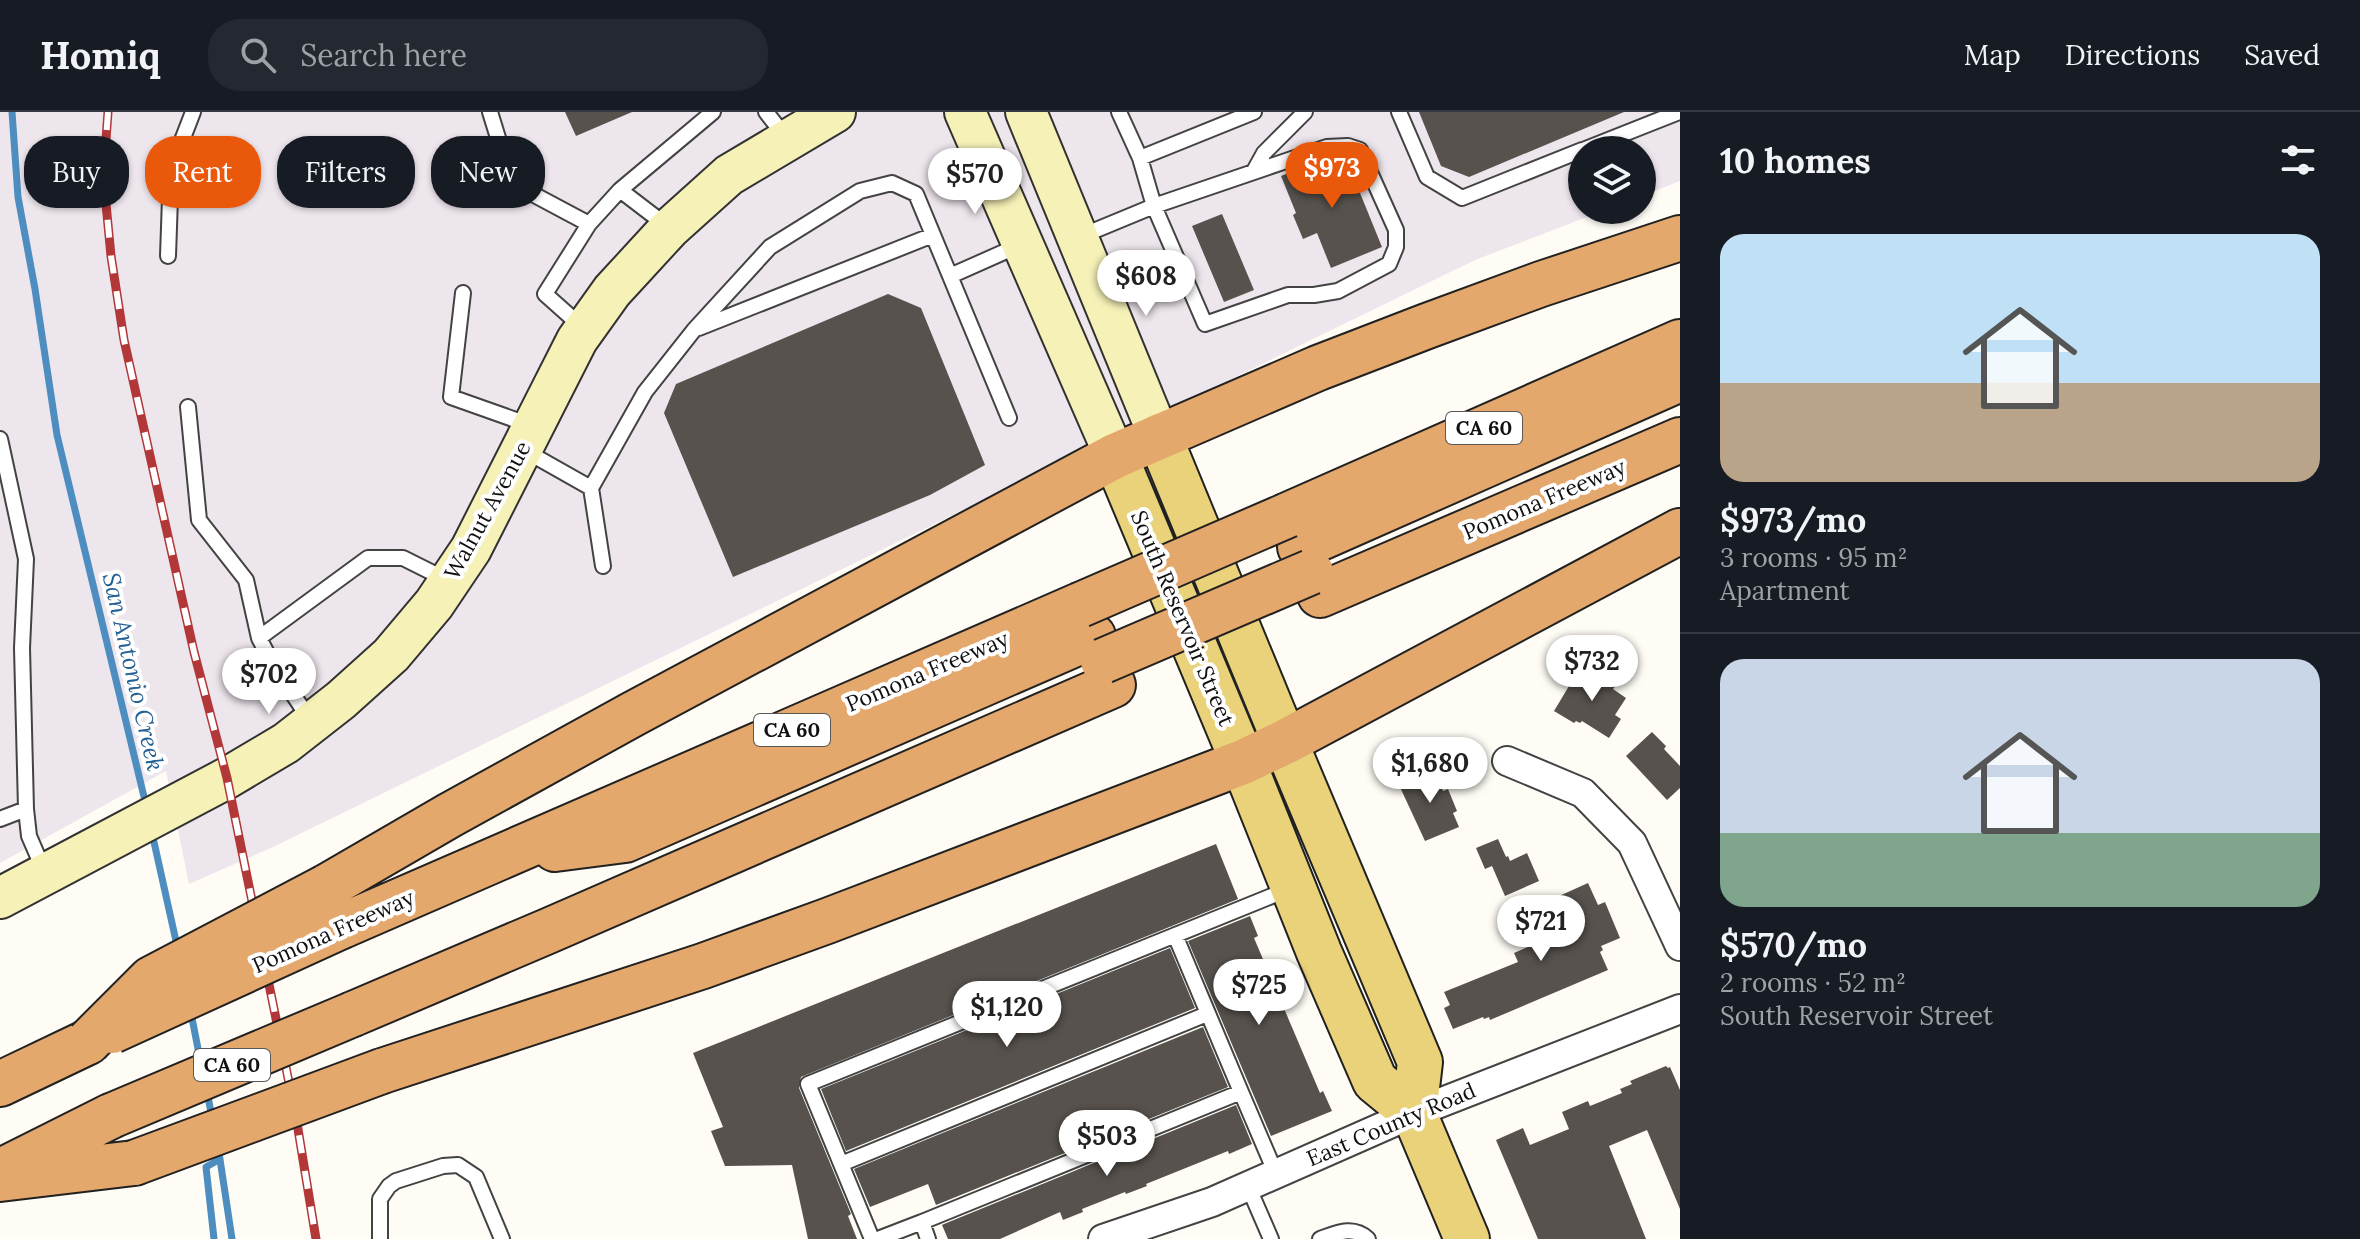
<!DOCTYPE html>
<meta charset="utf-8">
<style>
body{margin:0;font-family:Lora,serif;background:#242831;color:#f1f3f6;height:100vh;display:flex;flex-direction:column;font-size:30px;white-space:nowrap}
*{box-sizing:border-box;margin:0}
p{font-size:26px;color:#9ea1a6}
.icon{flex:none;width:44px;height:44px;fill:none;stroke:currentColor;stroke-width:2;stroke-linecap:round;stroke-linejoin:round}
.map{position:relative;flex:1;overflow:hidden}
.side{display:flex;flex-direction:column;background:#171b24;width:680px}
.side>*{flex:none}
.hud{position:absolute;left:24px;top:24px;width:760px;height:72px;display:flex;gap:16px}
.buttons{position:absolute;left:1568px;top:24px;display:grid;gap:16px}
.buttons a{display:grid;place-items:center;width:88px;height:88px;border-radius:50%;background:#171b24;box-shadow:0 2px 6px #0004;font-size:40px}
.price{position:absolute;translate:-50% -68px;padding:0 18px;border-radius:28px;background:#fff;color:#222;font-size:26px;line-height:52px;filter:drop-shadow(0 2px 4px #0008)}
.price::after{content:'';position:absolute;left:50%;top:48px;width:24px;height:18px;margin-left:-12px;background:inherit;clip-path:polygon(0 0,100% 0,50% 100%)}
.price.current{background:#ea580c;color:#fff}
ul{padding:0;list-style:none}
li{display:grid;align-content:center;gap:16px;height:424px;padding:0 40px}
li+li{border-top:2px solid #363941}
li span{display:grid;place-items:center;height:248px;border-radius:24px;color:#555}
li>.icon{margin-inline-start:auto}
span .icon{width:144px;height:144px;fill:#fffc;stroke-width:1}
li b{font-size:34px}
h2{display:flex;justify-content:space-between;align-items:center;height:96px;padding:0 40px;font-size:34px}
.pill{padding:0 28px;border-radius:32px;background:#171b24;box-shadow:0 2px 6px #0004;font-size:28px;line-height:72px}
.pill.current{background:#ea580c;color:#fff}
header{display:flex;align-items:center;gap:48px;box-sizing:border-box;height:112px;padding:0 40px;background:#171b24;border-bottom:2px solid #363941}
header strong{font-size:38px}
nav{display:flex;gap:44px;margin-inline-start:auto;font-size:28px}
.search{width:560px;height:72px;background:#242831;display:flex;align-items:center;gap:20px;box-sizing:border-box;padding:0 28px;border-radius:32px;color:#9ea1a6;font-size:30px}
main{display:flex;flex:1;min-height:0}
.map>svg:first-child{display:block}
.industrial{fill:#ede6ed}
.lines{fill:none;stroke-linecap:round;stroke-linejoin:round}
.stream{stroke:#4d8dbf;stroke-width:7}
.building{fill:#57524d}
.lane-casing{stroke:#434343;stroke-width:18}
.street-casing{stroke:#434343;stroke-width:32}
.secondary-casing{stroke:#323232;stroke-width:44}
.primary-casing{stroke:#212121;stroke-width:48}
.highway-casing{stroke:#212121;stroke-width:48}
.lane{stroke:#fff;stroke-width:14}
.street{stroke:#fff;stroke-width:28}
.secondary{stroke:#f6f1b7;stroke-width:40}
.primary{stroke:#e9d279;stroke-width:44}
.highway{stroke:#e4a76c;stroke-width:44}
.rail-casing{stroke:#b13738;stroke-width:9}
.rail{stroke:#fff;stroke-width:6;stroke-dasharray:18;stroke-linecap:butt}
.highway-bridge-casing{stroke:#212121;stroke-width:48;stroke-linecap:butt}
.highway-bridge{stroke:#e4a76c;stroke-width:44}
.labels{text-anchor:middle;stroke-width:8;stroke-linejoin:round;paint-order:stroke}
.shield{fill:#fff;stroke:#585858;stroke-width:2}
.shield-label{font-size:20px;font-weight:bold;fill:#101010}
.street-label{font-size:22px;fill:#101010;stroke:#fff}
.water-label{font-size:24px;font-style:italic;fill:#266195;stroke:#fff}
</style>
<header>
<strong>Homiq</strong>
<div class="search"><svg class="icon" aria-label="search" viewBox="0 0 24 24"><circle cx="10" cy="10" r="6"/><path d="M15 15l6 6"/></svg>Search here</div>
<nav><a>Map</a><a>Directions</a><a>Saved</a></nav>
</header>
<main>
<div class="map">
<svg width="1680" height="1127" viewBox="0 0 1680 1127">
<rect width="100%" height="100%" fill="#fefcf4"/>
<path class="industrial" d="M0 0H1680V69L1642 84V38H1582V98H1605L1475 148 275 734 189 772 166 659 0 751Z"/>
<g class="lines">
<path class="stream" d="M12 0 18 85 35 177 57 323 146 693
M152 721 178 838
M191 901 201 952
M207 979 212 1006
M218 1034 232 1127
M214 1127 206 1055 220 1047"/>
</g>
<path class="building" d="M565 0H632L576 24Z
M1419 0H1624L1469 65 1441 54Z
M1329 45H1336L1347 49 1382 135 1331 156 1317 121 1303 127 1293 103 1296 101 1281 64Z
M1222 102 1254 178 1224 190 1192 114Z
M888 182 921 196 985 353 930 383 733 465 664 301 676 272Z
M1578 559 1592 568 1597 561 1616 573 1613 577 1626 586 1615 603 1621 607 1609 626 1582 609 1580 611 1576 609 1574 611 1554 599Z
M1652 620 1666 634 1664 637 1680 654V676L1667 688 1626 644Z
M1435 658 1443 679 1448 677 1457 699 1453 701 1459 715 1425 729 1399 673Z
M1498 727 1506 745 1508 744 1510 749 1527 741 1539 769 1505 784 1492 754 1485 757 1476 736Z
M1216 732 1238 787 801 965 799 976 851 1102 848 1104 857 1127H808L792 1053 725 1054 711 1019 723 1015 693 941Z
M1588 771 1598 793 1605 790 1620 826 1601 834 1603 838 1600 840 1608 858 1490 908 1489 905 1484 907 1483 905 1453 917 1444 896 1450 893 1444 880 1518 850 1514 841 1562 820 1548 789Z
M1250 804 1258 824 1254 826 1320 981 1323 979 1332 999 1271 1024 1188 829Z
M1170 836 1195 896 846 1039 821 977Z
M1203 915 1228 975 936 1093 928 1072 870 1095 854 1057Z
M1666 954 1668 956 1670 955 1680 978V1097L1647 1018 1609 1034 1646 1127H1538L1496 1028 1523 1016 1530 1033 1569 1017 1562 1000 1588 989 1590 994 1622 981 1620 977 1632 972 1630 969Z
M1236 993 1252 1032 1229 1042 1228 1039 1146 1072 1147 1074 1126 1082 1125 1080 1082 1097 1083 1100 1063 1108 1060 1100 1000 1127H948L942 1113 944 1112Z"/>
<g class="lines">
<g class="lane-casing">
<path id="lane" d="M490 0 512 71 589 112 620 78
M766 0 787 27
M1119 0 1140 46 1254 0
M1399 0 1427 65 1462 86 1582 38
M1583 38 1679 0
M1254 59 1264 41 1305 0
M667 114 620 78 713 0
M1079 125 1154 94 1327 35 1348 34 1360 38 1396 118V135L1389 152 1338 179 1314 183H1288L1205 212 1154 94 1140 46
M168 144 171 57 193 0
M950 164 1022 132
M463 181 451 285 530 313
M582 215 545 182 589 112
M699 216 933 123
M188 295 199 408 246 468 259 526 368 446H403L449 469
M0 327 26 447 22 536 26 697 29 724 45 761
M522 337 591 376 645 280 694 218 770 135 860 79 892 71 916 82 1009 306
M591 376 603 454
M259 526 271 549 310 608
M0 707 26 697
M1175 823 1241 980
M841 1052 1207 902
M1248 1074 1271 1127
M380 1127V1087L389 1074 396 1069 443 1054 458 1053 476 1065 502 1127
M872 1127 808 972 1289 777
M878 1127 922 1110
M928 1127 922 1110 1241 980 1276 1062
M1320 1127C1337 1121 1353 1113 1368 1127"/>
</g>
<g class="street-casing">
<path id="street" d="M1507 649 1583 681 1632 731 1680 834
M1103 1127 1212 1090 1414 1001 1680 897"/>
</g>
<g class="secondary-casing">
<path id="secondary" d="M965 0 1115 344
M1026 0 1159 324
M0 786 227 666 286 631 341 588 391 543 434 492 471 437 577 228 612 179 669 117 729 63 835 0"/>
</g>
<g class="primary-casing">
<path id="primary" d="M1159 324 1285 630 1420 950 1414 1001
M1115 344 1243 650 1319 840 1375 969 1414 1001 1467 1127"/>
</g>
<g class="highway-casing">
<path id="highway" d="M1288 403 1680 230
M1300 435 1680 267
M1320 483 1680 328
M555 737 625 728 1093 524
M326 775 450 703 633 602 1115 344 1318 256 1427 214 1541 172 1680 126
M342 814 1080 493
M353 902 548 819 1113 573
M382 959 703 854 827 809 1243 650 1285 630 1680 419
M0 972 88 930
M9 1055 111 1004
M0 1067 134 1051"/>
</g>
<use href="#lane" class="lane"/>
<use href="#street" class="street"/>
<use href="#secondary" class="secondary"/>
<use href="#primary" class="primary"/>
<use href="#highway" class="highway"/>
<g class="rail-casing">
<path id="rail" d="M108 0 104 55 106 92 111 144 124 228 194 540 227 666 296 1005 316 1127"/>
</g>
<use href="#rail" class="rail"/>
<g class="highway-bridge-casing">
<path id="highway-bridge" d="M1080 493 1288 403
M1103 549 1311 460
M112 919 342 814
M88 930 151 867 326 775
M111 1004 353 902
M134 1051 382 959"/>
</g>
<use href="#highway-bridge" class="highway-bridge"/>
</g>
<g class="labels">
<g class="shield">
<rect x="1446" y="300" width="76" height="32" rx="6"/>
<rect x="754" y="602" width="76" height="32" rx="6"/>
<rect x="194" y="937" width="76" height="32" rx="6"/>
</g>
<g class="shield-label">
<text x="1484" y="323">CA 60</text>
<text x="792" y="625">CA 60</text>
<text x="232" y="960">CA 60</text>
</g>
<g class="street-label">
<text transform="translate(1544 387) rotate(-23)" y="8">Pomona Freeway</text>
<text transform="translate(487 398) rotate(-61)" y="8">Walnut Avenue</text>
<text transform="translate(1183 506) rotate(67)" y="8">South Reservoir Street</text>
<text transform="translate(927 559) rotate(-23)" y="8">Pomona Freeway</text>
<text transform="translate(333 819) rotate(-24)" y="8">Pomona Freeway</text>
<text transform="translate(1391 1012) rotate(-23)" y="8">East County Road</text>
</g>
<g class="water-label">
<text transform="translate(133 560) rotate(77)" y="8">San Antonio Creek</text>
</g>
</g>
</svg>
<div class="buttons">
<a><svg class="icon" aria-label="layers" viewBox="0 0 24 24"><path d="M12 4l9 5-9 5-9-5zM3 14l9 5 9-5"/></svg></a>
</div>
<b class="price current" style="left:1332px;top:98px">$973</b>
<b class="price" style="left:975px;top:104px">$570</b>
<b class="price" style="left:1146px;top:206px">$608</b>
<b class="price" style="left:1592px;top:591px">$732</b>
<b class="price" style="left:269px;top:604px">$702</b>
<b class="price" style="left:1430px;top:693px">$1,680</b>
<b class="price" style="left:1541px;top:851px">$721</b>
<b class="price" style="left:1259px;top:915px">$725</b>
<b class="price" style="left:1007px;top:937px">$1,120</b>
<b class="price" style="left:1107px;top:1066px">$503</b>
<div class="hud">
<a class="pill">Buy</a>
<a class="pill current">Rent</a>
<a class="pill">Filters</a>
<a class="pill">New</a>
</div>
</div>
<section class="side">
<h2>10 homes<svg class="icon" aria-label="filters" viewBox="0 0 24 24"><path d="M4 7h16M4 17h16"/><circle cx="9" cy="7" r="2"/><circle cx="15" cy="17" r="2"/></svg></h2>
<ul>
<li><span style="background:linear-gradient(#bfe0f5 60%,#b9a48a 0)"><svg class="icon" aria-label="home" viewBox="0 0 24 24"><path d="M3 11l9-7 9 7M6 9v11h12V9"/></svg></span><div><b>$973/mo</b><p>3 rooms · 95 m²</p><p>Apartment</p></div></li>
<li><span style="background:linear-gradient(#c9d6e8 70%,#7fa58c 0)"><svg class="icon" aria-label="home" viewBox="0 0 24 24"><path d="M3 11l9-7 9 7M6 9v11h12V9"/></svg></span><div><b>$570/mo</b><p>2 rooms · 52 m²</p><p>South Reservoir Street</p></div></li>
</ul>
</section>
</main>
